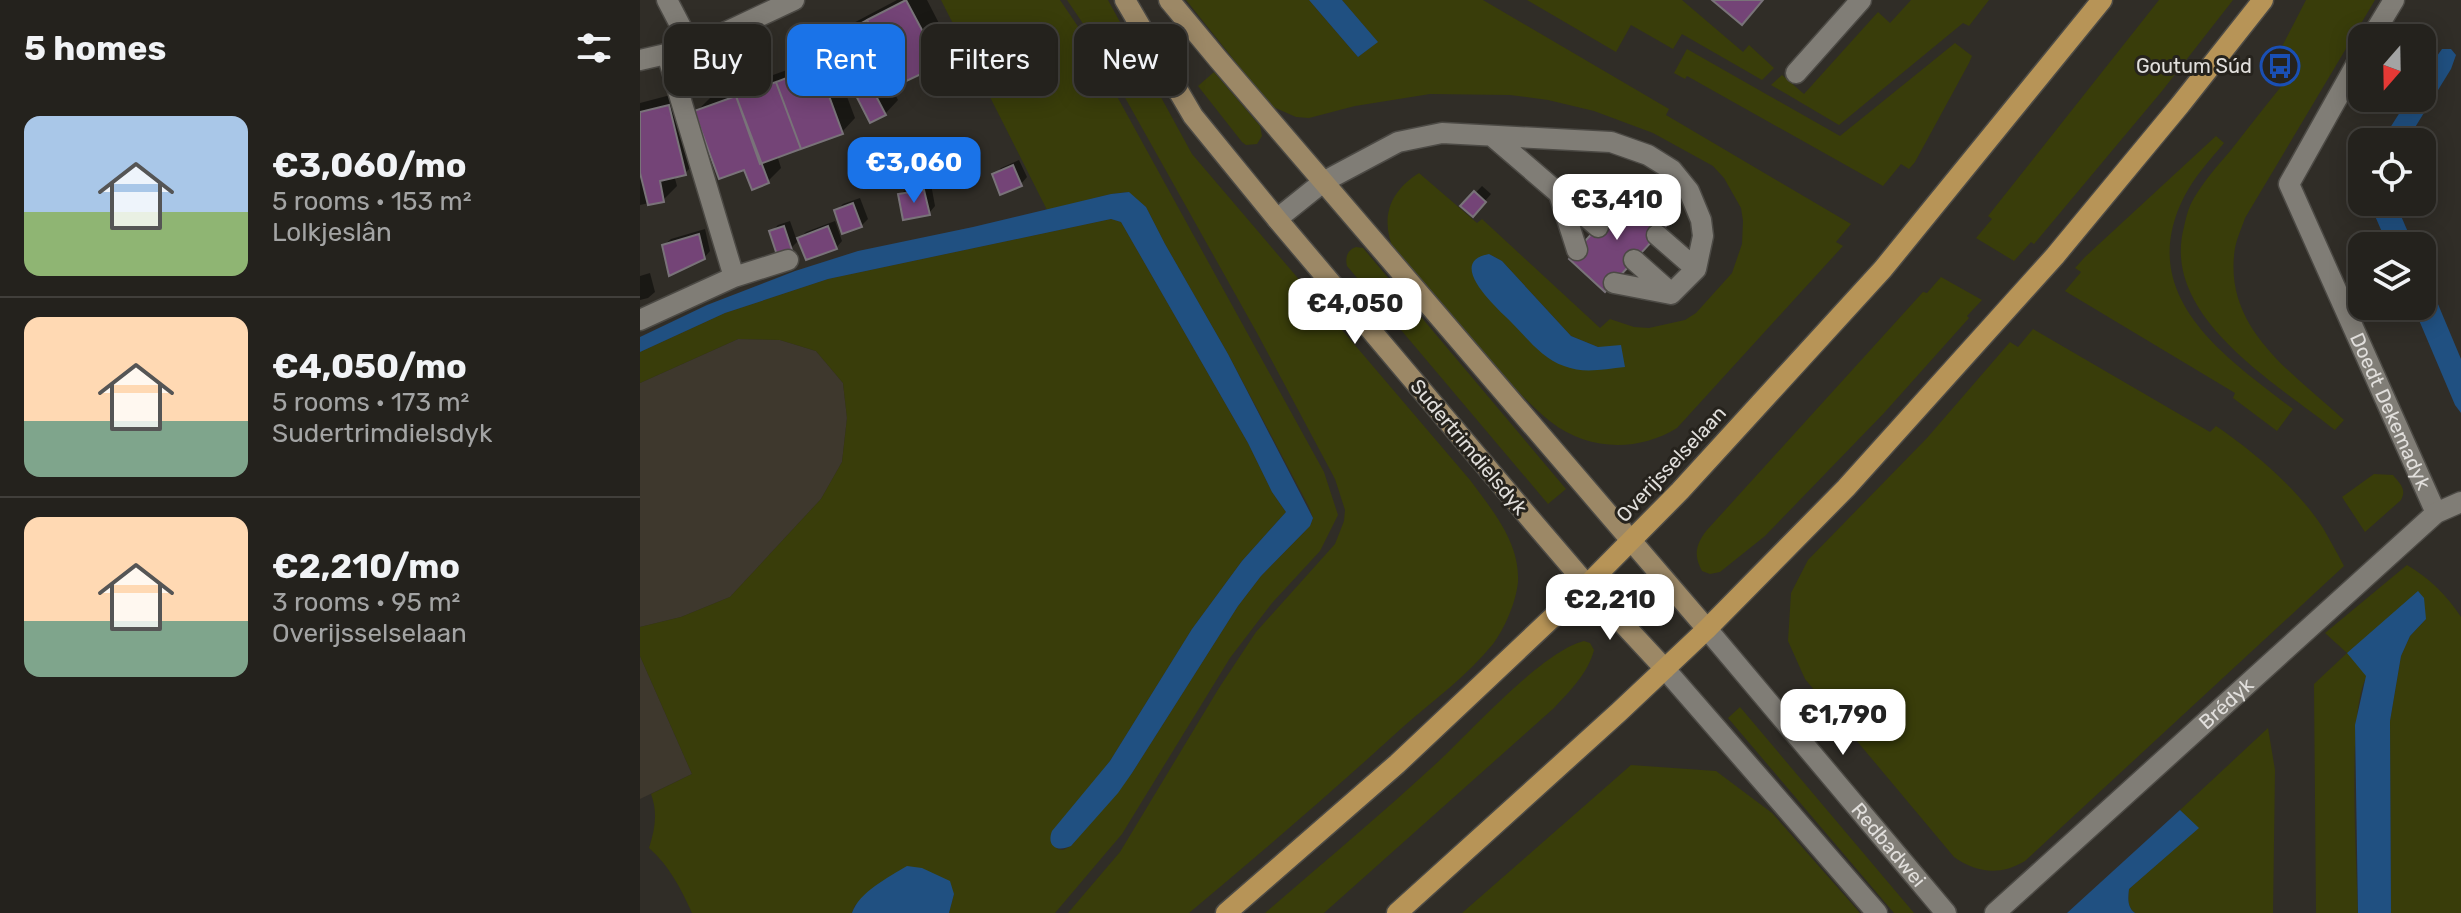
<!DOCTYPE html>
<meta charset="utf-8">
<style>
body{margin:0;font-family:Rubik,sans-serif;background:#2c2a26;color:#f1f3f6;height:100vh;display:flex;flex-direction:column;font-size:30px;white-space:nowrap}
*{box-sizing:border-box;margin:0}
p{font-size:26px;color:#a3a4a4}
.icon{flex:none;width:44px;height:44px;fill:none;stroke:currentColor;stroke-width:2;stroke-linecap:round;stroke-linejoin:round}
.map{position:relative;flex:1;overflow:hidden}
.sheet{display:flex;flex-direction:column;background:#24221d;width:640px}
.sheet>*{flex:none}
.banner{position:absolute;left:24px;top:24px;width:760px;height:72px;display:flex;gap:16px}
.needle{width:52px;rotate:200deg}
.fabs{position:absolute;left:1708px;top:24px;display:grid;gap:16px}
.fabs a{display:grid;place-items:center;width:88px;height:88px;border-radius:16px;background:#24221d;box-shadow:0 4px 20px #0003,0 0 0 2px #413f3b;font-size:40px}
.price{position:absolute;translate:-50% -68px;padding:0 18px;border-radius:16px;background:#fff;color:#222;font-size:26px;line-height:52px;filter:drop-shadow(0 2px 4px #0008)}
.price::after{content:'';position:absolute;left:50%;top:48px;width:24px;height:18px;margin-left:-12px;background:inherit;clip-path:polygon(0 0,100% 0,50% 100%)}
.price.active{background:#1a73e8;color:#fff}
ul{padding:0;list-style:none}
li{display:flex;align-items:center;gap:24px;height:200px;padding:0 24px}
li+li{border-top:2px solid #413f3b}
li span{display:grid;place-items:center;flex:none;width:224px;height:160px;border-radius:16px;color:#555}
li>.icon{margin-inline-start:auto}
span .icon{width:96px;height:96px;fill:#fffc;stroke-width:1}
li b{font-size:34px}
h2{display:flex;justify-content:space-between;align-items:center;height:96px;padding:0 24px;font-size:34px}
.pill{padding:0 28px;border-radius:16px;background:#24221d;box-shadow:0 4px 20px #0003,0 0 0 2px #413f3b;font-size:28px;line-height:72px}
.pill.active{background:#1a73e8;color:#fff}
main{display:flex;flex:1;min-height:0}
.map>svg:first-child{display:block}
.built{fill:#3e382d}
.green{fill:#393d0a;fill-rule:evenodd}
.water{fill:#205081}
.shadow{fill:#0007}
.building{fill:#744477;stroke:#797379;stroke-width:2}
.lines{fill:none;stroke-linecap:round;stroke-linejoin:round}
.lane-casing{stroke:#4c4a45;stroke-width:23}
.street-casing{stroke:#4c4a45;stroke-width:23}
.secondary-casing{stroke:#4c4a45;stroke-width:23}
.primary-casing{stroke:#4c4a45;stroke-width:23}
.lane{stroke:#807d76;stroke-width:20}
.street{stroke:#807d76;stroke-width:20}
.secondary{stroke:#9c8866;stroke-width:20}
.primary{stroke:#b79457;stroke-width:20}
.labels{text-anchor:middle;stroke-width:6;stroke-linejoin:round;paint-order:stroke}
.poi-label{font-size:20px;fill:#e1dfdc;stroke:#26231d;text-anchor:end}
.street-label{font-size:20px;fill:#e1dfdc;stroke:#26231d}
</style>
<main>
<section class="sheet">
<h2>5 homes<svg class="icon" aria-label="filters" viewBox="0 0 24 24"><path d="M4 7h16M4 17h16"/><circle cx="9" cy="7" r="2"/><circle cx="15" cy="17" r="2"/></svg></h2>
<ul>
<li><span style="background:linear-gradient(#a9c7e8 60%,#8fb573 0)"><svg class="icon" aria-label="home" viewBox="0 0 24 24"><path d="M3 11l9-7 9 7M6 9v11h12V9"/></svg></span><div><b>€3,060/mo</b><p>5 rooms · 153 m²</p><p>Lolkjeslân</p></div></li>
<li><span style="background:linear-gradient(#ffd9b3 65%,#7fa58c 0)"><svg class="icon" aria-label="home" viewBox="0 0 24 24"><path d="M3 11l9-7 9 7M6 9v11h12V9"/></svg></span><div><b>€4,050/mo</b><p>5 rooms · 173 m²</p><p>Sudertrimdielsdyk</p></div></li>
<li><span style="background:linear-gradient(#ffd9b3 65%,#7fa58c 0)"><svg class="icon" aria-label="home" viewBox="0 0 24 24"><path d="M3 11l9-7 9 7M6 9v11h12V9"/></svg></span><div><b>€2,210/mo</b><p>3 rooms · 95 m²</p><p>Overijsselselaan</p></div></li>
</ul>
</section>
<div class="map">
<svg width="1821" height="913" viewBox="0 0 1821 913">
<rect width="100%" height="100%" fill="#302d27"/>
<path class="built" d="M98 339 140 340 176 351 203 383 207 418 202 462 181 499 90 597 41 617 0 627V383Z
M0 656 52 774 0 799Z"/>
<path class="green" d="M301 0H420L441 31 684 472 698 515 680 551 632 603 590 658 482 834 415 913H309L314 894 215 905 212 913H52C41 889 29 865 9 848 15 829 18 813 11 794L52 774 0 656V627L41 617 90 597 181 499 202 462 207 418 203 383 176 351 140 340 98 339 0 383V352L85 313 188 279 471 219 481 222 608 443 632 492 646 512 602 561 552 629 470 761 449 788 417 849 423 850 431 846 492 773 598 606 621 576 670 526 673 518 669 507 588 354 525 244 506 207 488 192 471 194 407 210Z
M427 0H468L552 154 830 480C852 510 880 542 878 582 876 602 865 628 853 644 828 675 794 700 764 726 694 790 622 852 549 913H428L480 852 579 688 616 632 695 544 704 521 705 510 695 479 617 333 446 28Z
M546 0H669L718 57 737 42 702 0H843L1029 109 1026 115 1211 224 1196 242 1203 246 1037 428C998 452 948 451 911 422 890 406 873 385 855 366 819 330 787 290 754 251 740 218 749 192 779 173L837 223 842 219 960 328 970 319 994 327 1009 328 1045 320 1056 313 1092 273 1102 244 1103 221 1101 208 1084 178 1073 166 1013 133 954 111 908 100 870 95 790 94 715 106 669 118 656 117 631 106ZM849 254 862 261 931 336 958 347 907 357Z
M887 0H1042L1103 52 1109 45 1134 68 1122 80 1042 34 1033 49 991 25 976 52Z
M1271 0H1349L1329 26 1323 23 1199 125 1131 85 1142 75 1164 94 1238 12 1250 23Z
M1519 0H1593L1522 91 1394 244 1391 242 1374 261 1336 238 1352 219 1348 216Z
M1666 0H1735L1605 218C1602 227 1597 238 1595 248 1582 328 1653 373 1704 420L1695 430C1636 383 1520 316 1544 227 1546 217 1549 206 1554 198 1564 181 1578 165 1591 150 1611 124 1631 99 1652 73L1635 60Z
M1315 43 1332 56 1329 63 1275 162 1269 169 1261 164 1243 186 1047 76 1045 79 1034 73 1047 49 1200 136Z
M574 72 620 126 622 136 617 144 606 145 602 142 558 86Z
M1576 136 1584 143C1570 160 1554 177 1544 197 1494 296 1585 357 1653 409L1637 431 1593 398 1595 393 1425 291 1441 272 1435 268 1445 257Z
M716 247 723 248 926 489 908 504 707 266C705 258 707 250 716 247Z
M1301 277 1342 300 1327 316 1329 318 1244 413 1125 536 1080 572 1070 574 1062 571C1053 555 1056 544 1067 530L1283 292 1287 293Z
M1393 329 1570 432 1576 426C1613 451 1658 489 1683 528 1690 540 1697 553 1704 566L1385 861C1360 876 1337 873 1314 857L1165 679 1148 641 1151 593 1168 560 1287 438 1370 342 1378 347Z
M1734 474 1753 475C1760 484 1767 489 1761 500L1725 532 1702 497Z
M1767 565C1790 579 1806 594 1821 617V913H1751L1750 721 1761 656 1770 636 1786 619C1768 636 1743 655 1728 675 1706 703 1717 869 1718 913H1676L1674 684 1707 653 1685 633Z
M944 641 950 643 954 650C948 673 930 691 914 708L684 913H625C684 862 743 813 800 760 833 729 903 651 944 641Z
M1100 707 1274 913H1254L1088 718Z
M1628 728 1635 770 1633 913H1495C1487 907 1488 898 1489 889L1558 828 1540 810Z
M991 765 1076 771 1132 813 1220 913H822Z"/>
<path class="water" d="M669 0H702L738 42 718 57Z
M1802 49H1811L1816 55 1811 69 1766 142H1741L1769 98H1782V77Z
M489 192 506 207 525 244 588 354 673 518 670 526 621 576 598 606 492 773 478 793 431 846C418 852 406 847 412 831L470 761 552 629 602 561 646 512 632 492 608 443 481 222 471 219 188 279 85 313 0 352V337L67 305 155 271 218 251 333 227 471 194Z
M1729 202H1755L1774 246H1748Z
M849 254 862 261 931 336 958 347 981 345 985 367C964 369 944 374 924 366 902 358 887 338 871 322 859 310 804 262 849 254Z
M1782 266 1821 359V413L1815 405 1773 306H1782Z
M1778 591 1784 598 1786 619 1770 636 1761 656 1750 721 1751 913H1718L1715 725 1726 676 1707 653Z
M1540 810 1559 828 1489 889C1488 898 1487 907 1495 913H1427Z
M267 866 282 868 310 881 314 894 309 913H212C219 892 249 877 267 866Z"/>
<path class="shadow" d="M257 0H287L304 33 322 24 339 59 326 72 284 70 251 86 258 100 245 114 190 41 204 28Z
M191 54 215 118 202 132 137 155 141 168 128 181 106 167 56 112 70 98Z
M42 92 59 159 45 173 34 175 37 186 23 200 0 205V103Z
M379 160 387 177 381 184 354 175 361 168Z
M291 184 295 206 289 213 260 195 267 188Z
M842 186 851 194 839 208 823 206Z
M997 187 1031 218 965 289 990 194Z
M220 198 228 219 221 226 196 211 203 204Z
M150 221 157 241 166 232 195 221 202 241 196 248 160 239 151 248 131 232 138 225Z
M65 229 70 251 64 258 24 245 31 239Z
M10 273 15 292 8 298 0 300V276Z"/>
<path class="building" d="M266 0 290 45 308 36 327 74 292 91 283 73 260 84 227 20Z
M1072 0H1123L1102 25Z
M227 20 260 84 236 96 246 115 230 123 188 41Z
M178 66 203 134 161 149 136 82Z
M136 82 161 149 120 164 96 96Z
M96 96 129 183 112 190 104 170 79 179 54 111Z
M29 105 46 175 20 181 24 202 8 205 0 173V112Z
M373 165 382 186 360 195 352 174Z
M284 190 290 215 263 220 258 194Z
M834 191 846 202 833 217 820 206Z
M989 192 1026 226 965 292 929 259Z
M213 203 222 227 202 234 194 210Z
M144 226 152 250 137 255 129 231Z
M188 226 197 249 166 260 157 238Z
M59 234 65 259 29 276 22 245Z"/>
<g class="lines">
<g class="lane-casing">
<path id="lane" d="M27 54 94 277
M852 136 958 227
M637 219 683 182 758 142 802 133 971 142 1008 155 1032 170 1049 191 1061 220 1063 236 1056 269 1031 294 974 283
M1017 235 1056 269
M937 250 919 194 981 202
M994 260 1030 292
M0 320 94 277 148 260"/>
</g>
<g class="street-casing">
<g id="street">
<path d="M1731 38 1754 0"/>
<path d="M52 48 154 0"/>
<path id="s1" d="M1722 54 1649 184 1796 513"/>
<path d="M0 60 52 48 27 0"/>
<path d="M1156 73 1221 0"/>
<path id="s2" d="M1067 629 1306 913"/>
<path d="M1025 669 1237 913"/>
<path id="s3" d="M1355 913 1796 513 1821 502"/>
</g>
</g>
<g class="secondary-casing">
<path id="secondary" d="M485 0 553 116 637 219 893 522 947 585 1025 669
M529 0 578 59 1067 629"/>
</g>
<g class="primary-casing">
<path id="primary" d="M586 913 757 764 947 585 1040 491 1243 269 1462 0
M757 913 979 712 1067 629 1206 488 1415 256 1540 105 1623 0"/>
</g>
<use href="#lane" class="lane"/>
<use href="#street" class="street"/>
<use href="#secondary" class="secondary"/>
<use href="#primary" class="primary"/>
</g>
<defs>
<g id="bus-ring" transform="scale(2)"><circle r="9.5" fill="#26231d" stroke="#1a4fb4" stroke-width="1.5"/><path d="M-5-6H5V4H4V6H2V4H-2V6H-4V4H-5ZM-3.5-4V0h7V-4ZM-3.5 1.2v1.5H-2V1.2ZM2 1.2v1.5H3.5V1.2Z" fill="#1a4fb4"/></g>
</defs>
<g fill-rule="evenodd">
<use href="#bus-ring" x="1640" y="66"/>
</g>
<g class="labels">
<g class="poi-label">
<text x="1612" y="73">Goutum Súd</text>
</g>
<g class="street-label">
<text dy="7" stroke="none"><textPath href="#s1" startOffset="398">Doedt Dekemadyk</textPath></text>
<text transform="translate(829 447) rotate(50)" y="7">Sudertrimdielsdyk</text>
<text transform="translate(1031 464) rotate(-47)" y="7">Overijsselselaan</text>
<text dy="7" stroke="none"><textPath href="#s3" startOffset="312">Brédyk</textPath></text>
<text dy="7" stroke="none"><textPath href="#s2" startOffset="282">Redbadwei</textPath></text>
</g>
</g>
</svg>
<div class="fabs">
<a><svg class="needle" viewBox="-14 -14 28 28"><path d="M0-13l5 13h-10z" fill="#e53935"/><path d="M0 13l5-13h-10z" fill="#a3a4a4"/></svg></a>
<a><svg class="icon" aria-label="locate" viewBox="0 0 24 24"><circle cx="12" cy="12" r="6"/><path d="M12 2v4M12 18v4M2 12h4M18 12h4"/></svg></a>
<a><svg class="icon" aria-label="layers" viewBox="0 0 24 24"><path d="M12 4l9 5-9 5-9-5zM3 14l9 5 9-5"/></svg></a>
</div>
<b class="price active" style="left:274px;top:205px">€3,060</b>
<b class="price" style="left:977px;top:242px">€3,410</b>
<b class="price" style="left:715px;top:346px">€4,050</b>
<b class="price" style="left:970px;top:642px">€2,210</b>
<b class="price" style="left:1203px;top:757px">€1,790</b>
<div class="banner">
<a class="pill">Buy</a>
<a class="pill active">Rent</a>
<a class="pill">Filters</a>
<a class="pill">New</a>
</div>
</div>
</main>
